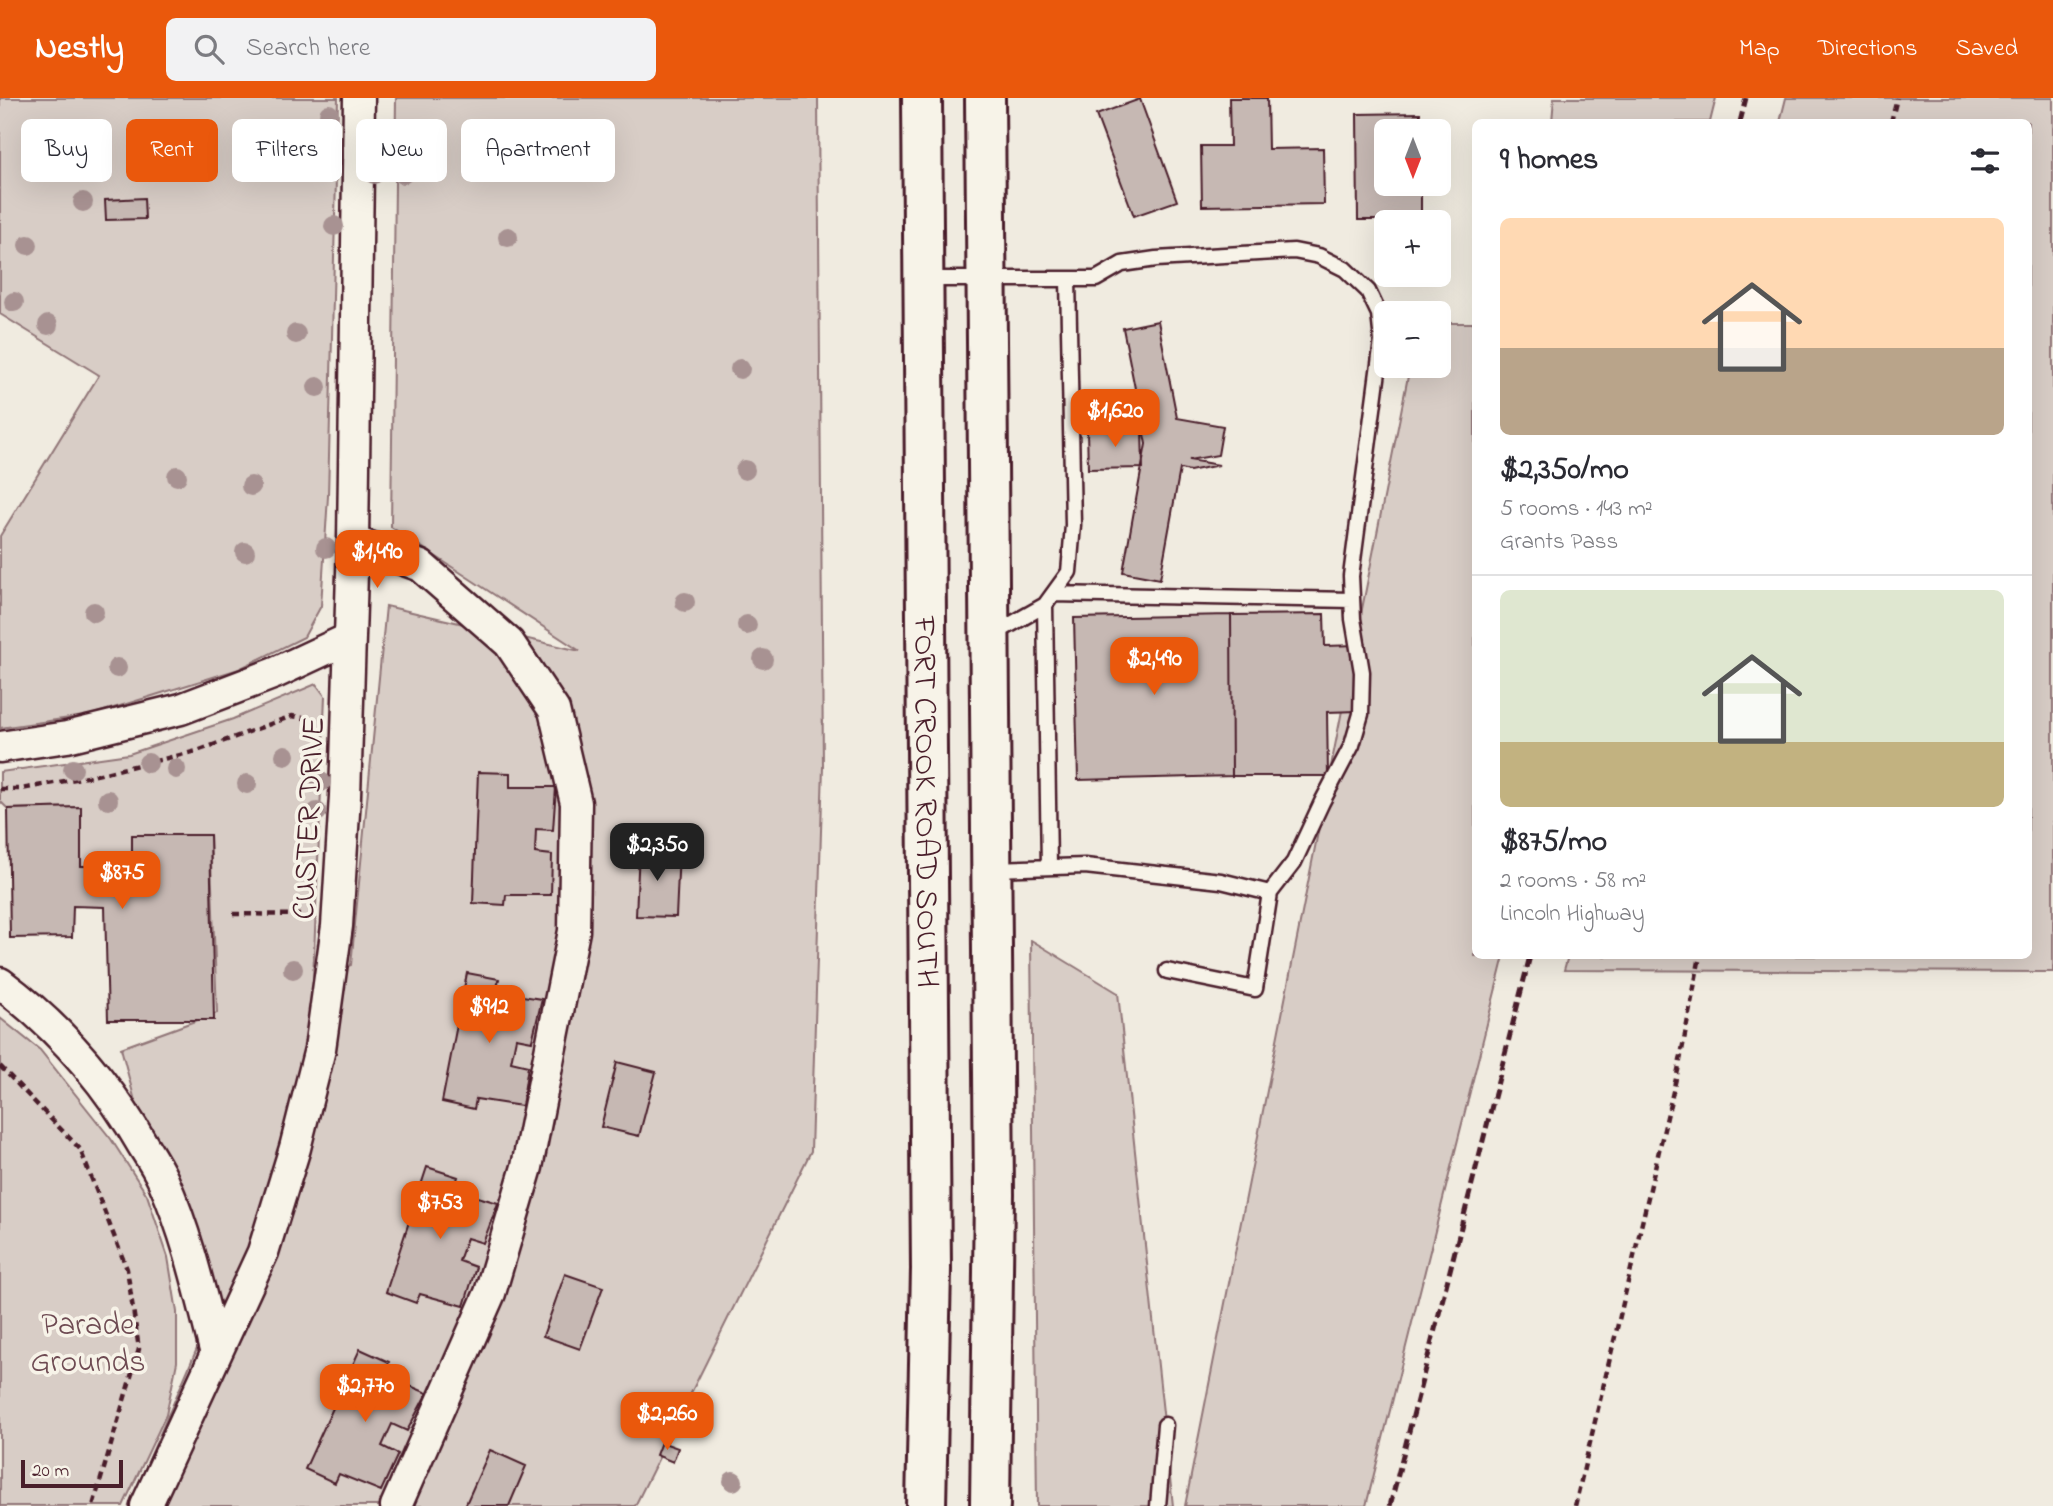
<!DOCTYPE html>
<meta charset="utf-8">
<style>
body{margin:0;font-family:"Indie Flower",sans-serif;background:#f2f2f3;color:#2b2b33;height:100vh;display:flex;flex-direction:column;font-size:26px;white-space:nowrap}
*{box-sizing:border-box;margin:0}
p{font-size:23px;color:#7c7c81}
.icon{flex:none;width:38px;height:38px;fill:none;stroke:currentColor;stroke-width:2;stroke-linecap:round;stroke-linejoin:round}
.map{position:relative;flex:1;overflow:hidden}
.details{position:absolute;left:1472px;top:21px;width:560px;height:840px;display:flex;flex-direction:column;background:#fff;border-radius:10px;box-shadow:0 7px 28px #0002}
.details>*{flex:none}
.guide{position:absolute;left:21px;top:21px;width:665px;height:63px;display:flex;gap:14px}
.needle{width:46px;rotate:180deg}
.buttons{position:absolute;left:1374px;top:21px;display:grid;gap:14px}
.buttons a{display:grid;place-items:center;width:77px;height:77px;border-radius:10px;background:#fff;box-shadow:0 7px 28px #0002;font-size:35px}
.scale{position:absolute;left:21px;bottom:18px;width:102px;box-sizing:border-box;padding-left:7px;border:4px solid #4a1f2b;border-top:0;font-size:19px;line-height:24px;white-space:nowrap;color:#4a1f2b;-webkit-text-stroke:5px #f7f3e8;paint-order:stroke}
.price{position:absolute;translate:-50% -60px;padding:0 16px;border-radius:14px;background:#ea580c;color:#fff;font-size:23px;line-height:46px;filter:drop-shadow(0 2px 4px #0008)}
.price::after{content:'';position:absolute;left:50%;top:42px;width:21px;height:16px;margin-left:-10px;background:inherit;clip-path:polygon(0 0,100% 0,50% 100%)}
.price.current{background:#222;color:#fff}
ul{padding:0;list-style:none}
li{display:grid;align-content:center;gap:14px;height:371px;padding:0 28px}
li+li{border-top:2px solid #e1e1e2}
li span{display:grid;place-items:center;height:217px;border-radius:10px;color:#555}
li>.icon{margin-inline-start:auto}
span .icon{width:126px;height:126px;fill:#fffc;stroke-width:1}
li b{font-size:30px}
h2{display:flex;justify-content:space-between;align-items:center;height:84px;padding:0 28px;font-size:30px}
.tag{padding:0 24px;border-radius:10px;background:#fff;box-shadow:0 7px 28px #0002;font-size:24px;line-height:63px}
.tag.current{background:#ea580c;color:#fff}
header{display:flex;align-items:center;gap:42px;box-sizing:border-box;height:98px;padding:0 35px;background:#ea580c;color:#fff}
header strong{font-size:33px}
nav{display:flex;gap:38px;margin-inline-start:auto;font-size:24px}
.search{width:490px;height:63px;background:#f2f2f3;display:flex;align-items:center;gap:18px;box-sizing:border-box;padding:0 24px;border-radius:10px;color:#7c7c81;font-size:26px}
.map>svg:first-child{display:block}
.green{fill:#d8cdc6;stroke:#917678;stroke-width:2}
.building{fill:#c6b8b3;stroke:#4a1f2b;stroke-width:2}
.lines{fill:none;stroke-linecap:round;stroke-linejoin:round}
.service-casing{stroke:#4a1f2b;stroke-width:19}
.minor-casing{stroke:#4a1f2b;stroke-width:35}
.primary-casing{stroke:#4a1f2b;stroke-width:44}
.path{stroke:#4a1f2b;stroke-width:4.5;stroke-dasharray:7 5;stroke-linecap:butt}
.service{stroke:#f7f3e8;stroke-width:14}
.minor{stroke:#f7f3e8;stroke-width:30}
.primary{stroke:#f7f3e8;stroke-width:38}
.rail{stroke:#4a1f2b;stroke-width:5;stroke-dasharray:10 5;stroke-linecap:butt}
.tree{fill:#a89292}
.labels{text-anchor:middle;stroke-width:7;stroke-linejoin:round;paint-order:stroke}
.street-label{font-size:32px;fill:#4a1f2b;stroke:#f7f3e8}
.park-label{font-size:32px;fill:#6e4a52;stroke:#f7f3e8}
</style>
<header>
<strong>Nestly</strong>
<div class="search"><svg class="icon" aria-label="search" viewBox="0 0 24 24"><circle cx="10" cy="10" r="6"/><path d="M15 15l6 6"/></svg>Search here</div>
<nav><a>Map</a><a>Directions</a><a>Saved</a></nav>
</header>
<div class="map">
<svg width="2053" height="1408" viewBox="0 0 2053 1408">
<rect width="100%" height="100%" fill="#f0ebe0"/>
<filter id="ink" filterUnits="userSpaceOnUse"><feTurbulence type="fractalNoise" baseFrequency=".0143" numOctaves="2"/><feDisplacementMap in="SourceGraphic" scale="14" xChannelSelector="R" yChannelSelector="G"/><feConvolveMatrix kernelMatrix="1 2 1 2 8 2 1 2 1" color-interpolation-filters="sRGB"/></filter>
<g filter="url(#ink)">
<path class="green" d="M0 0H338L328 398 321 508 304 539 239 571 91 617 0 630V438L99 277 0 216Z
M396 0H818L823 669 811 1053 635 1408H129L199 1246 121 950 217 915 210 737H132V768H81L80 709 8 711 0 703V674L129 656 233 621 316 586 325 598 313 880 351 867 386 508 580 553 391 429Z
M1554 0H1716L1710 24H1552Z
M1786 0H2053V874L1564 872 1568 858H2028V24H1780Z
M1439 225H1475V858H1504L1366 1408H1185L1410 268H1438Z
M1031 842 1118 895 1173 1408H1037Z
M0 920 40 952 111 1041 147 1097 168 1159 177 1214V1264L166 1317 123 1408H0Z"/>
<path class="building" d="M1229 0H1267L1268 51 1323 50 1324 106 1202 108 1201 48H1230Z
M1140 1 1177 103 1134 118 1096 17Z
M1420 15V33H1386V86H1421V122H1358L1357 16Z
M144 100 145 121 106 122 105 102Z
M1158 223 1177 320 1223 328 1218 357 1189 362 1219 367 1190 373 1180 371 1160 481 1123 474 1146 346 1123 230Z
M1142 331 1143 370 1088 371 1087 332Z
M1324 516 1325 548 1358 547V613L1327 614 1328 678H1232L1231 517Z
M1231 517 1232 678 1078 682 1074 520Z
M478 674 510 675V689H556L553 732 536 731 535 755 552 757 551 797H506L505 807 473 805Z
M81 709V768H132V737H210L214 922H108L105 809 73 808 72 839 10 840 8 711Z
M639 751 679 753 676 819 636 818Z
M467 875 499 881 496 894 542 901 532 943 516 940 511 964 528 968 522 1008 476 1001 474 1011 442 1004Z
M617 964 656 974 639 1038 601 1029Z
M427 1069 458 1079 454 1092 498 1105 483 1145 467 1140 459 1163 476 1169 464 1208 420 1196 416 1205 386 1194Z
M565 1176 603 1189 580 1251 543 1238Z
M360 1251 389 1264 384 1277 427 1295 407 1333 392 1326 382 1348 398 1356 381 1393 339 1376 335 1385 305 1371Z
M661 1344 678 1350 673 1364 656 1357Z
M490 1352 526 1368 509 1408H465Z"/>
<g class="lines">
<g class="service-casing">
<path id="service" d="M924 181H1096L1122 166 1156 161 1294 153 1319 158 1345 171 1368 193 1379 216 1382 243 1351 478 1353 521 1362 574 1361 616 1352 647 1322 704 1294 764 1270 795
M1053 496 1352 502
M1045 507 1049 769
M994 536 1045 507 1069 474 1073 427 1068 181
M992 771 1085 768 1221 783 1270 795 1255 891 1167 873
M1158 1408 1165 1327"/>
</g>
<g class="minor-casing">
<path id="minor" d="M353 443 421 468 509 545 554 612 576 705 574 833 527 1069 490 1195 396 1408
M0 649 67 639 181 611 275 575 350 540
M0 885C59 929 108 986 144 1049 151 1060 158 1071 163 1082 188 1138 201 1197 216 1256
M146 1408 263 1154 295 1050 320 951 337 828 345 698 353 443 359 0"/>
</g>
<g class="primary-casing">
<g id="primary">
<path id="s1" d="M922 0 931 1171 926 1408"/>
<path d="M985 0 994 1096 990 1408"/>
</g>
</g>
<path class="path" d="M1891 24 1897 0
M0 691H21L92 678 197 653 292 618 316 622
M233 816 305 817
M0 968 80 1051 127 1171 139 1251 93 1408
M1575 1408 1679 968 1700 858"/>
<use href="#service" class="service"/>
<use href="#minor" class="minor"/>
<use href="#primary" class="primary"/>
<path class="rail" d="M1740 24 1746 0
M1390 1408 1530 858"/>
</g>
<g class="tree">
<circle cx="329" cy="16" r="10"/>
<circle cx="80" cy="42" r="10"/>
<circle cx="177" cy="51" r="10"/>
<circle cx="374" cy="76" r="10"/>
<circle cx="403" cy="76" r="10"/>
<circle cx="83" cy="104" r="10"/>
<circle cx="334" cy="128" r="10"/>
<circle cx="508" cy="139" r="10"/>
<circle cx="28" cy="147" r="10"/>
<circle cx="14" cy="204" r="10"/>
<circle cx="48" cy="227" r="10"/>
<circle cx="296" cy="236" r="10"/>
<circle cx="740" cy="271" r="10"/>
<circle cx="317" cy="289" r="10"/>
<circle cx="745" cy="372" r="10"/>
<circle cx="177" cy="378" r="10"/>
<circle cx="251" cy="388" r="10"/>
<circle cx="326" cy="450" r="10"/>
<circle cx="245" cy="454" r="10"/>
<circle cx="685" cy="504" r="10"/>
<circle cx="94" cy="514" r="10"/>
<circle cx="747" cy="527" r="10"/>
<circle cx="763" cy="561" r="10"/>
<circle cx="117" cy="570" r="10"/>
<circle cx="285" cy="657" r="10"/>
<circle cx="148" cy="665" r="10"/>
<circle cx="73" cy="671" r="10"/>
<circle cx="176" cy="671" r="10"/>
<circle cx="321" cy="684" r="10"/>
<circle cx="247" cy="686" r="10"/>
<circle cx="108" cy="702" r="10"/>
<circle cx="317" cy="714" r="10"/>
<circle cx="293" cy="871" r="10"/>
<circle cx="733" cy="1383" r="10"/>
</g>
</g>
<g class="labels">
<g class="street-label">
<text dy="11" stroke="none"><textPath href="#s1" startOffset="704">FORT CROOK ROAD SOUTH</textPath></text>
<text transform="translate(307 720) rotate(-87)" y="11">CUSTER DRIVE</text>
</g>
<g class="park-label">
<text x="88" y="1236">Parade<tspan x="88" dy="37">Grounds</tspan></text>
</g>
</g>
</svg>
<div class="buttons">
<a><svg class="needle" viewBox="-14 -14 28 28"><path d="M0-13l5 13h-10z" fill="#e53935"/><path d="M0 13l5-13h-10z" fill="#7c7c81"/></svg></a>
<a>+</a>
<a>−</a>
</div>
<div class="scale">20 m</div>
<b class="price" style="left:1115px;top:351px">$1,620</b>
<b class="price" style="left:377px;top:492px">$1,490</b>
<b class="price" style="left:1154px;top:599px">$2,490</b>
<b class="price current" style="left:657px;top:785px">$2,350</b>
<b class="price" style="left:122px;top:813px">$875</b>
<b class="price" style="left:489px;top:947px">$912</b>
<b class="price" style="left:440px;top:1143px">$753</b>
<b class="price" style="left:365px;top:1326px">$2,770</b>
<b class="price" style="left:667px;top:1354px">$2,260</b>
<div class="guide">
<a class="tag">Buy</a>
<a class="tag current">Rent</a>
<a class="tag">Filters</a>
<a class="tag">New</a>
<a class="tag">Apartment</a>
</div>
<section class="details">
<h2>9 homes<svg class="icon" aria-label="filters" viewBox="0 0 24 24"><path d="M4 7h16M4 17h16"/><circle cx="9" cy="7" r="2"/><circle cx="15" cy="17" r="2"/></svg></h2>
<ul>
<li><span style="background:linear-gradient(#ffd9b3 60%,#b9a48a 0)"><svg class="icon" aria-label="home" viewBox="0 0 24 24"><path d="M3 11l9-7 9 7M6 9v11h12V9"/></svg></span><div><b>$2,350/mo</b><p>5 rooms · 143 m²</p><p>Grants Pass</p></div></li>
<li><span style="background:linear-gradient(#dfe7d0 70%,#c2b280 0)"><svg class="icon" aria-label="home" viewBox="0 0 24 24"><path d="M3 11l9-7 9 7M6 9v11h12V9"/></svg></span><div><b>$875/mo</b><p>2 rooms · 58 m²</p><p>Lincoln Highway</p></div></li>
</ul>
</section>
</div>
